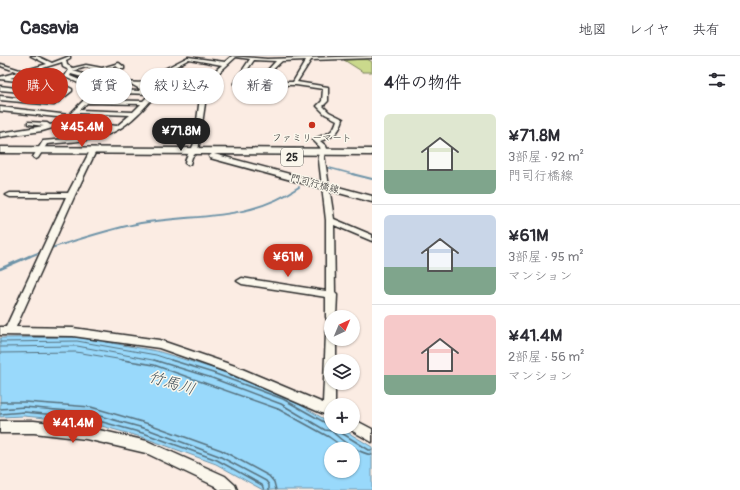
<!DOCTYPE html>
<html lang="ja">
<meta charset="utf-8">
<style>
body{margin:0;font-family:Pangolin,"Klee One",sans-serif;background:#f2f2f3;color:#2b2b33;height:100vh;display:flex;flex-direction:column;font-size:15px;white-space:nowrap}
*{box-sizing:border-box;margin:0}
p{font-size:13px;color:#7c7c81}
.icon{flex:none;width:22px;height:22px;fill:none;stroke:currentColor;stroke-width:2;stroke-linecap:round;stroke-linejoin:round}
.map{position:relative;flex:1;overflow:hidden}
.drawer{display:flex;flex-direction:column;background:#fff;width:368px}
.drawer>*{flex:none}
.top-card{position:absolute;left:12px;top:12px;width:300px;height:36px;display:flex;gap:8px}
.needle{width:26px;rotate:44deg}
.fabs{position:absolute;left:324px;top:254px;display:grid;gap:8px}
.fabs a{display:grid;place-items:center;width:36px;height:36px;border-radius:50%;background:#fff;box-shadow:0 1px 3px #0004;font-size:20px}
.price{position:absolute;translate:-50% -34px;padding:0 9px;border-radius:14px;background:#c8321e;color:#fff;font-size:13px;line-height:26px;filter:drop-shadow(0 1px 2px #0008)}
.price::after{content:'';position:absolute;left:50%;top:24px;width:12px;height:9px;margin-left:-6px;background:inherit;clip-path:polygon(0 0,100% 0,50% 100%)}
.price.current{background:#222;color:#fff}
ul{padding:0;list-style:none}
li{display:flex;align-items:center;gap:12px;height:100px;padding:0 12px}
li+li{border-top:1px solid #e1e1e2}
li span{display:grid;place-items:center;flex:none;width:112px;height:80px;border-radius:6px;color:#555}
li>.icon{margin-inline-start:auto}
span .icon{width:48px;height:48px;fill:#fffc;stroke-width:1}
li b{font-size:17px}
h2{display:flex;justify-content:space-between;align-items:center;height:48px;padding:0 12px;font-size:17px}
.tag{padding:0 14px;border-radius:18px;background:#fff;box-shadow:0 1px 3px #0004;font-size:14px;line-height:36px}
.tag.current{background:#c8321e;color:#fff}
header{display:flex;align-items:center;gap:24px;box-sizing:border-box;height:56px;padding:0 20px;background:#fff;border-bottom:1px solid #e1e1e2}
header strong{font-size:19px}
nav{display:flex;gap:22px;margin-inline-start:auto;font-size:14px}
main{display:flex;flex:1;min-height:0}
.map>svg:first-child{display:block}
.green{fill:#cad98c;stroke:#7a825c}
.water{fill:#99d9fb;stroke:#6d93a8;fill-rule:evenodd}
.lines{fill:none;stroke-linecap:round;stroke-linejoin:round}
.shore-far1{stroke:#57717e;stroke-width:1}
.shore{stroke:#57717e;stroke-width:1.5}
.stream-far2{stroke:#6d93a8;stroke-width:1.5}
.stream-far1{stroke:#6d93a8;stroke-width:2}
.stream{stroke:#6d93a8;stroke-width:2.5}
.minor-casing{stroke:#2b2b2b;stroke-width:3}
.major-casing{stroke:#2b2b2b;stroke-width:3}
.minor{fill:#fbf7ec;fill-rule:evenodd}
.major{fill:#fbf7ec;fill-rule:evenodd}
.poi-dot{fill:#c8321e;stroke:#fbf7ec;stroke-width:1.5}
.labels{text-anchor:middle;stroke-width:3;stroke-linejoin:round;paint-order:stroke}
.far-poi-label{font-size:10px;fill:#2b2b2b;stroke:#fbf7ec}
.far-street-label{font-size:10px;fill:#2b2b2b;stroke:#fbf7ec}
.shield{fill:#fbf7ec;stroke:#696865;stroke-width:1}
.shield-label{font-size:11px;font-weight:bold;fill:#2b2b2b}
.near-water-label{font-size:16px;font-style:italic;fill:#46565f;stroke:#fbf7ec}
</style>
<header>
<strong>Casavia</strong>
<nav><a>地図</a><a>レイヤ</a><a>共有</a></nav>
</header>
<main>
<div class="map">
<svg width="372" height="434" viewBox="0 0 372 434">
<rect width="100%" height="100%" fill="#fbece3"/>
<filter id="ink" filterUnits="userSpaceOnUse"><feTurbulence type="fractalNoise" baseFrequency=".025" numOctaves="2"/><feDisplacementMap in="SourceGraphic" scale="8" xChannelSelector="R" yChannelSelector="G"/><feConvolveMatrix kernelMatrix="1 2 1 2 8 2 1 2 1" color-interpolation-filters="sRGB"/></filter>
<g filter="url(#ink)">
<path class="green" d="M367 3 372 6V16H363L344 4Z"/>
<path class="water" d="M77 281 157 295 215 313 285 340 331 367V371H339L372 391V434H263L216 408 145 382 87 366 24 360 0 361V282ZM331 393H353V415H331Z"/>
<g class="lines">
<path class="shore-far1" d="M0 286 77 285 156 299 174 305
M0 291 77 290 158 305
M0 297 76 296 129 305"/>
<path class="shore" d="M123 304 154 309 278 353 329 381 346 393
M154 304 212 322 281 348 325 374 332 375C341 385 359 397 372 399
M171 304 213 317 283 343 331 370
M0 346H25L91 351 149 368 221 394 269 420 274 426 276 434
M0 353 24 351 89 357 147 373 219 400 266 425 269 429V434
M0 358 24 356 88 362 146 378 217 404 262 429 264 434
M337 371 340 376 369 394H372"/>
<path class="stream-far2" d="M326 111 356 119"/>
<path class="stream-far1" d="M352 118 372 123
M48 193C77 184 106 174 136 168 195 157 246 167 299 131
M28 201 43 195"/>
<path class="stream" d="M0 213 30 200"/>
<g class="minor-casing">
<path id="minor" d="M31 0H37L52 7 70 0V2L66 4 67 9 73 12 86 9 102 12 119 7 124 11V13H120L116 10 102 15 86 11 73 15C97 22 126 29 150 26L151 20 188 1 225 6 232 0 267 3 372 0V2L311 4 297 26 328 31V45L323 50 329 56 343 63C339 77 334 81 320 85L326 90 328 96 324 98 334 163 372 179V185L334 169 335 237 337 239 336 261H331V265L327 264 326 261V241L242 228 237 225 242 222 326 235V164L318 96 321 94 320 91 313 84C325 76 332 81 337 64L325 58 317 50 322 45 323 33 296 29 234 28V27L250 3 236 1 213 22 207 34 198 95 192 101 190 108 188 109 185 107C186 98 192 95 194 87L201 34 209 20 222 9 189 3 155 22 154 28 142 30 146 32 144 35 157 37C119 83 104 83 47 88L38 102 36 103 33 101 43 85 88 81 112 73 66 68 42 75 0 81V77L44 70 28 68V66L47 67 50 69 64 65 66 62 0 55V51L69 59 84 44 90 34 85 30 65 21V20L69 14 63 11 62 6 10 22 48 26 54 24 72 33V35L54 49 0 44V40L25 43 33 37 0 34V30L40 35V37L31 44 51 46 67 34 54 27 49 29 0 23V21L18 16 1 10V8L23 15 47 8ZM254 4 276 5 265 17 263 26H239ZM306 4 293 26H268L269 17 282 5ZM71 18 100 26 131 28 140 33 139 35 94 33 89 28 70 20ZM95 36 150 38 143 45 90 44ZM87 47 141 48 133 56 80 54ZM77 57 130 59 117 70 70 65Z
M93 93 96 95 75 139 16 271 73 272 159 284 235 310 323 347 326 278 327 275 331 274V283H336V305H331V327H335V349H331V361L227 316 159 292 73 280 0 279V271H6L66 141H10L6 139 10 137H68L90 95Z
M353 363 372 373V386L349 373 348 371H353Z
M0 365H34L86 371 147 385 225 420 235 429 237 434H220L215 430 146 397 86 383 34 377H0Z"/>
</g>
<g class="major-casing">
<path id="major" d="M0 91 372 93V99L214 98 372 140V146L210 102 209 100 212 98 0 97Z"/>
</g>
<use href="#minor" class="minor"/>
<use href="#major" class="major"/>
</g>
</g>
<circle class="poi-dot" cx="312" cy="69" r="4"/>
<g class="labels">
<g class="far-poi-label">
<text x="312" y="85">ファミリーマート</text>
</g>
<g class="far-street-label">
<text transform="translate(315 127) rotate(15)" y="4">門司行橋線</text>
</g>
<rect class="shield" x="281" y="92" width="22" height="18" rx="3"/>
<g class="shield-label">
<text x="292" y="105">25</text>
</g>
<g class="near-water-label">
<text transform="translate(172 326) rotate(17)" y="6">竹馬川</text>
</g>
</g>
</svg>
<div class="fabs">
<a><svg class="needle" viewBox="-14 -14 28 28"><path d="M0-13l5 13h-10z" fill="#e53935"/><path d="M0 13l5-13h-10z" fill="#7c7c81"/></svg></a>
<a><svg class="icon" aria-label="layers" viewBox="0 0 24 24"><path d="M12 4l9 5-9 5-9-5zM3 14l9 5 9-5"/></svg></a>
<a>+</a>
<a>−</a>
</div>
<b class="price" style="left:82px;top:92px">¥45.4M</b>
<b class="price current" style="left:181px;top:96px">¥71.8M</b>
<b class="price" style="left:288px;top:222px">¥61M</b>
<b class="price" style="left:73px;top:388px">¥41.4M</b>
<div class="top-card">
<a class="tag current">購入</a>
<a class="tag">賃貸</a>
<a class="tag">絞り込み</a>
<a class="tag">新着</a>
</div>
</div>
<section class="drawer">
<h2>4件の物件<svg class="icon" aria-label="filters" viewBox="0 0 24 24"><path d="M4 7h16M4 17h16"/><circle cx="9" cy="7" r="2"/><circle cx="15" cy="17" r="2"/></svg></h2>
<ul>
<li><span style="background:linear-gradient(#dfe7d0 70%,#7fa58c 0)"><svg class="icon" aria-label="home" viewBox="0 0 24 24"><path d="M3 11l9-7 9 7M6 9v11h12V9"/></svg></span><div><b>¥71.8M</b><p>3部屋 · 92 m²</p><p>門司行橋線</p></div></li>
<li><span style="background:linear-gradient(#c9d6e8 65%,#7fa58c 0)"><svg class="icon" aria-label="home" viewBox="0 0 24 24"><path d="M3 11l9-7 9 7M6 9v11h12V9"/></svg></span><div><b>¥61M</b><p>3部屋 · 95 m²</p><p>マンション</p></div></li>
<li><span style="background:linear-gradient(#f6c9c9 75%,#7fa58c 0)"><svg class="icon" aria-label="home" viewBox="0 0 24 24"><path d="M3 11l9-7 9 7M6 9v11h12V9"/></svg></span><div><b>¥41.4M</b><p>2部屋 · 56 m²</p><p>マンション</p></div></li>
</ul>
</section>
</main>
